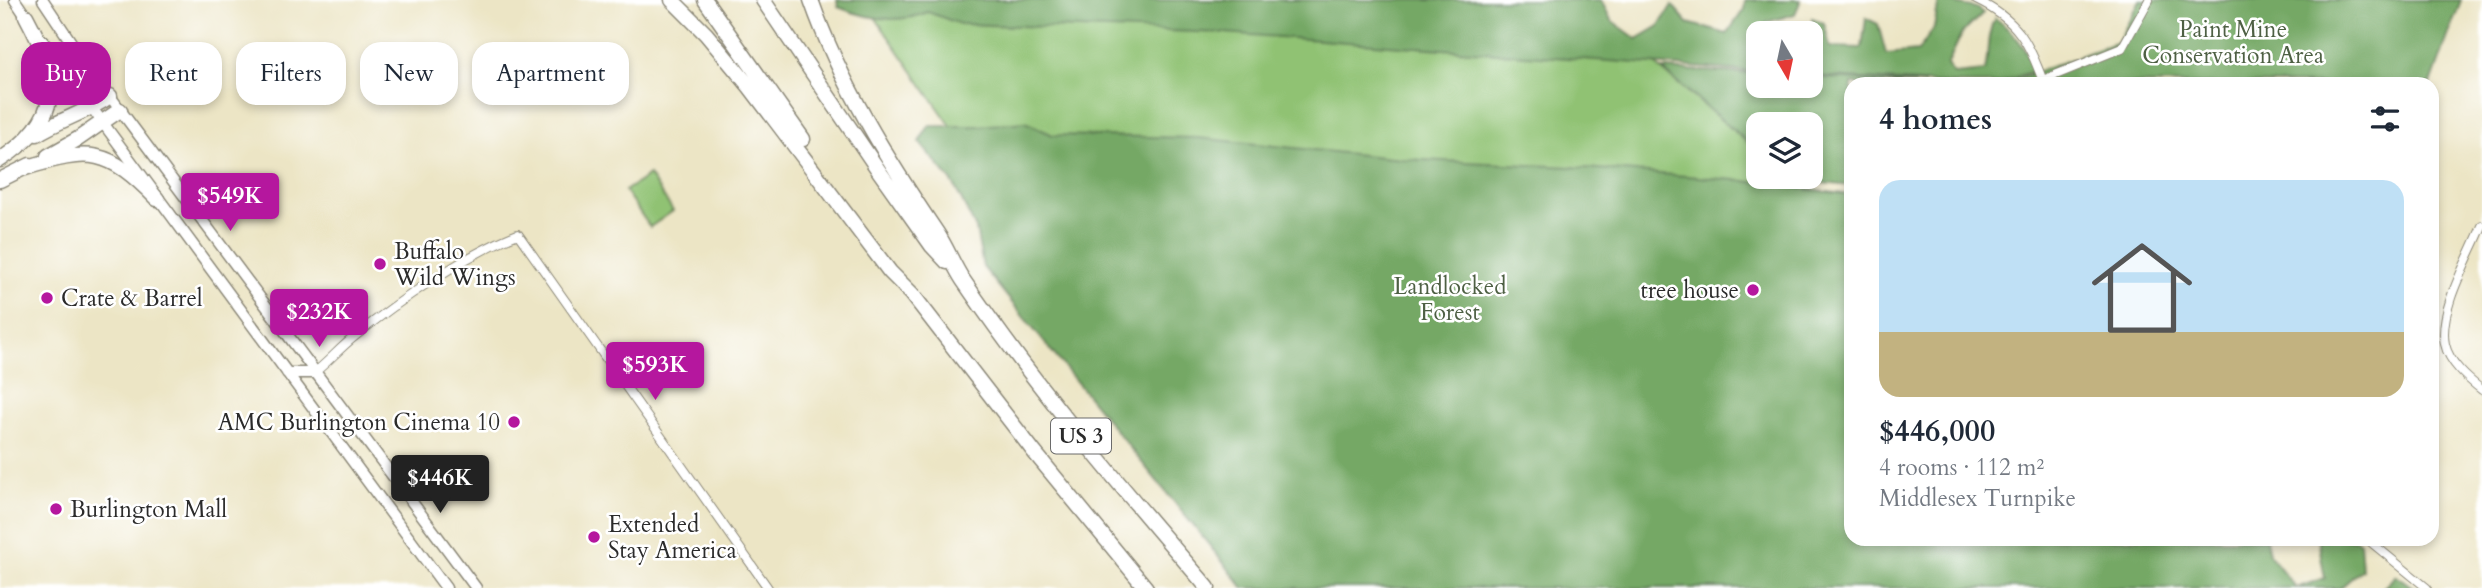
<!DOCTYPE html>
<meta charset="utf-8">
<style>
body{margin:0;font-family:Cardo,serif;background:#f2f2f3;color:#1f2937;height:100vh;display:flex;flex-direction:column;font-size:26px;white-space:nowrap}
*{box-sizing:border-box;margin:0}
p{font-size:23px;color:#747a83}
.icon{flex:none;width:38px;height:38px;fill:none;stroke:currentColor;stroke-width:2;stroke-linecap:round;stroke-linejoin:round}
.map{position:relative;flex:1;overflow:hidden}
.drawer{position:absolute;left:1844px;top:77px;width:595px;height:469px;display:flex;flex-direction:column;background:#fff;border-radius:21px;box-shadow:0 4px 10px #0003}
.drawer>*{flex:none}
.hud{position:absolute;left:21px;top:42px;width:665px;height:63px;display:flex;gap:14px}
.needle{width:46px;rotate:171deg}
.buttons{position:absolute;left:1746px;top:21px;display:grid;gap:14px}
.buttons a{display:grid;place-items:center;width:77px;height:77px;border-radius:14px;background:#fff;box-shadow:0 4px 10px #0003;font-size:35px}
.price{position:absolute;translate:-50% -60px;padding:0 16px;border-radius:7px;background:#b5179e;color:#fff;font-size:23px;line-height:46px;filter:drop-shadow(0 2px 4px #0008)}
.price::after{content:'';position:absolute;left:50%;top:42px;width:21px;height:16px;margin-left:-10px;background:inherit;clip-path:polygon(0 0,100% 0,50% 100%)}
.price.selected{background:#222;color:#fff}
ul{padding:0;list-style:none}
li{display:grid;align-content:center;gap:14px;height:371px;padding:0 35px}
li span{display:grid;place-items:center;height:217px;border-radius:21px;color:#555}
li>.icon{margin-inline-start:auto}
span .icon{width:126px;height:126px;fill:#fffc;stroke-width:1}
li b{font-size:30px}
h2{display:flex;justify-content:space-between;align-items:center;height:84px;padding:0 35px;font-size:30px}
.pill{padding:0 24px;border-radius:21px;background:#fff;box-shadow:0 4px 10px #0003;font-size:24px;line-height:63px}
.pill.selected{background:#b5179e;color:#fff}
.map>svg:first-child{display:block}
.green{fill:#90c273;stroke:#5e764f;stroke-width:2}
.forest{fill:#74a865;stroke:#506a48;stroke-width:2}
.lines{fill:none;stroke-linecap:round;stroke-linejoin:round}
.street-casing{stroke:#8c8878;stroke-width:10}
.secondary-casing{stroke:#8c8878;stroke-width:13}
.highway-casing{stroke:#8c8878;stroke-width:17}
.street{stroke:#fff;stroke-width:8}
.secondary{stroke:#fff;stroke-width:10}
.highway{stroke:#fff;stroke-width:14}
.poi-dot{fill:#b5179e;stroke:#fff;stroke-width:2.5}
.labels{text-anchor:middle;stroke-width:5;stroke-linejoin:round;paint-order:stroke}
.shield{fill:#fff;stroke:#6b6b6b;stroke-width:2}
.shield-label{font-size:21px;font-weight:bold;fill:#2b2b2b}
.park-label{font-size:23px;fill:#4e6044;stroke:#fff}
.poi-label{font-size:23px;fill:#2b2b2b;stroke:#fff;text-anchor:start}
</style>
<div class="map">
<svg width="2482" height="588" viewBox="0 0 2482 588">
<rect width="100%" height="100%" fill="#fff"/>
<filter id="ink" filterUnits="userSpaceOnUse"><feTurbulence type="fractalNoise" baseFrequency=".0143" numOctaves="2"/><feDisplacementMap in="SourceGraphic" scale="14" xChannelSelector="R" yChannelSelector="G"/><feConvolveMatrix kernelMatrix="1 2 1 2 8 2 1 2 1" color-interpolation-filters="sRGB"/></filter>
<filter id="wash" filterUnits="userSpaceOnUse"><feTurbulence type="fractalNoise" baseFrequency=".00686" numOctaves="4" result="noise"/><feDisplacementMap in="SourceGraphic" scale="28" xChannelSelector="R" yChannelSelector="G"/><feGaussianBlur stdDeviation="1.57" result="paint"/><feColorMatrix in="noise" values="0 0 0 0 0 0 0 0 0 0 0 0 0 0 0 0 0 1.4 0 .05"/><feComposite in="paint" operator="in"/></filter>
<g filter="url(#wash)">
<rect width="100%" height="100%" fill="#ece5c5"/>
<path class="green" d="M863 0H1579L1759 152V177H1788L1851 231 1852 539 1320 588 1002 199Z
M649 175 673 211 650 227 625 191Z"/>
<path class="forest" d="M837 0H1601L1611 20 1637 39 1659 26 1672 5 1688 23 1727 34 1744 9 1745 0H1801L1795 14 1767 22 1764 33H1759V72L1224 33 960 24 928 12C899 24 867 19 838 7Z
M1939 0 1976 8 1983 13 1962 33 1947 65 1954 74 1985 71C1989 53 1986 34 1995 18 2017 35 2024 45 2035 70L1998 84H1954L1811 76 1812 18 1824 23 1830 47 1862 48 1866 18 1878 24 1886 54 1918 51 1934 28Z
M2140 0H2461L2431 84H2004L2118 42Z
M1662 69 1759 74V86H1811V77L1925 84H1852L1851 186 1792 180 1788 177H1811V124H1759V152Z
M1025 122 1053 135 1198 138 1402 159 1573 167 1736 180 1851 195 1852 539H2266L2269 554 2296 588 2325 578 2318 539H2356L2360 542 2362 569 2340 588H1244L983 267 976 229 953 183 919 142 929 126H977Z
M2396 575 2414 588H2383Z"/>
</g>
<g filter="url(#ink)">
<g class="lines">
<g class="street-casing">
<path id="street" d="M1976 0C2018 20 2029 42 2044 84
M2043 80 2122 48 2149 0
M2482 226C2469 258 2438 310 2445 344 2449 363 2468 379 2482 390
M314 373C328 362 340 348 354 337 397 302 466 254 518 234L768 588
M2367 539 2427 588"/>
</g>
<g class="secondary-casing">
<path id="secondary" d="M15 0 29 21
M43 0 83 60 476 588
M42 40 79 93 92 108 446 588
M287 373H314"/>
</g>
<g class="highway-casing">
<path id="highway" d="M672 0 706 34 750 87 890 272 912 294 1035 453 1146 588
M705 0 803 139
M763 0 879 171 932 246 947 262
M811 0C841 85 887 159 937 233 947 248 953 265 963 280 1036 388 1123 489 1208 588
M37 134C61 119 86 113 110 96
M48 156 78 139 120 110
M0 160C64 118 60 79 26 16
M25 168C91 148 107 148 157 199
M0 180 30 165"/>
</g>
<use href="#street" class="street"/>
<use href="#secondary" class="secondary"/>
<use href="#highway" class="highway"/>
</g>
</g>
<g class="poi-dot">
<circle cx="380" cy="264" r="7"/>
<circle cx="1753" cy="290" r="7"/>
<circle cx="47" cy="298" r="7"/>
<circle cx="514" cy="422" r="7"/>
<circle cx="56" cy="509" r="7"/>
<circle cx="594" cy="537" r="7"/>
</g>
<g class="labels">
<rect class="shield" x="1051" y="418.5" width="60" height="35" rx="5"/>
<g class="shield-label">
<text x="1081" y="443">US 3</text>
</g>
<g class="park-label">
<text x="2233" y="37">Paint Mine<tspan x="2233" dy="26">Conservation Area</tspan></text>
<text x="1450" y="294">Landlocked<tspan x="1450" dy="26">Forest</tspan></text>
</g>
<g class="poi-label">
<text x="394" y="259">Buffalo<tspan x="394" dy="26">Wild Wings</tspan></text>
<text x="1739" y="298" text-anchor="end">tree house</text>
<text x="61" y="306">Crate &amp; Barrel</text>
<text x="500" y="430" text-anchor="end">AMC Burlington Cinema 10</text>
<text x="70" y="517">Burlington Mall</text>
<text x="608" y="532">Extended<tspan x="608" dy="26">Stay America</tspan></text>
</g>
</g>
</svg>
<div class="buttons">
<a><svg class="needle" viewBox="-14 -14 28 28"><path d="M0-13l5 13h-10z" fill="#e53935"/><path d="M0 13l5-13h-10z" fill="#747a83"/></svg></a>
<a><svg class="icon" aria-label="layers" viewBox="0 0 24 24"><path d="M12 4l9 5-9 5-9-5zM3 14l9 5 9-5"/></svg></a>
</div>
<b class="price" style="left:230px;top:233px">$549K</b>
<b class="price" style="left:319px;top:349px">$232K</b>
<b class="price" style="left:655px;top:402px">$593K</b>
<b class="price selected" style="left:440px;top:515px">$446K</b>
<div class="hud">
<a class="pill selected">Buy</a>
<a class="pill">Rent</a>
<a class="pill">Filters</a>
<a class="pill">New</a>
<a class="pill">Apartment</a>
</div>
<section class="drawer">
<h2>4 homes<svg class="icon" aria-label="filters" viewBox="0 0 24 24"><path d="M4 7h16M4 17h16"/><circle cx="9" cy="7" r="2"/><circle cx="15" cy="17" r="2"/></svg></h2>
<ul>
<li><span style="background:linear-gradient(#bfe0f5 70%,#c2b280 0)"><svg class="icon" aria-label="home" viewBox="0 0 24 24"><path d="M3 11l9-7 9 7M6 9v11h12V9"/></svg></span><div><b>$446,000</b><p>4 rooms · 112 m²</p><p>Middlesex Turnpike</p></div></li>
</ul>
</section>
</div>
